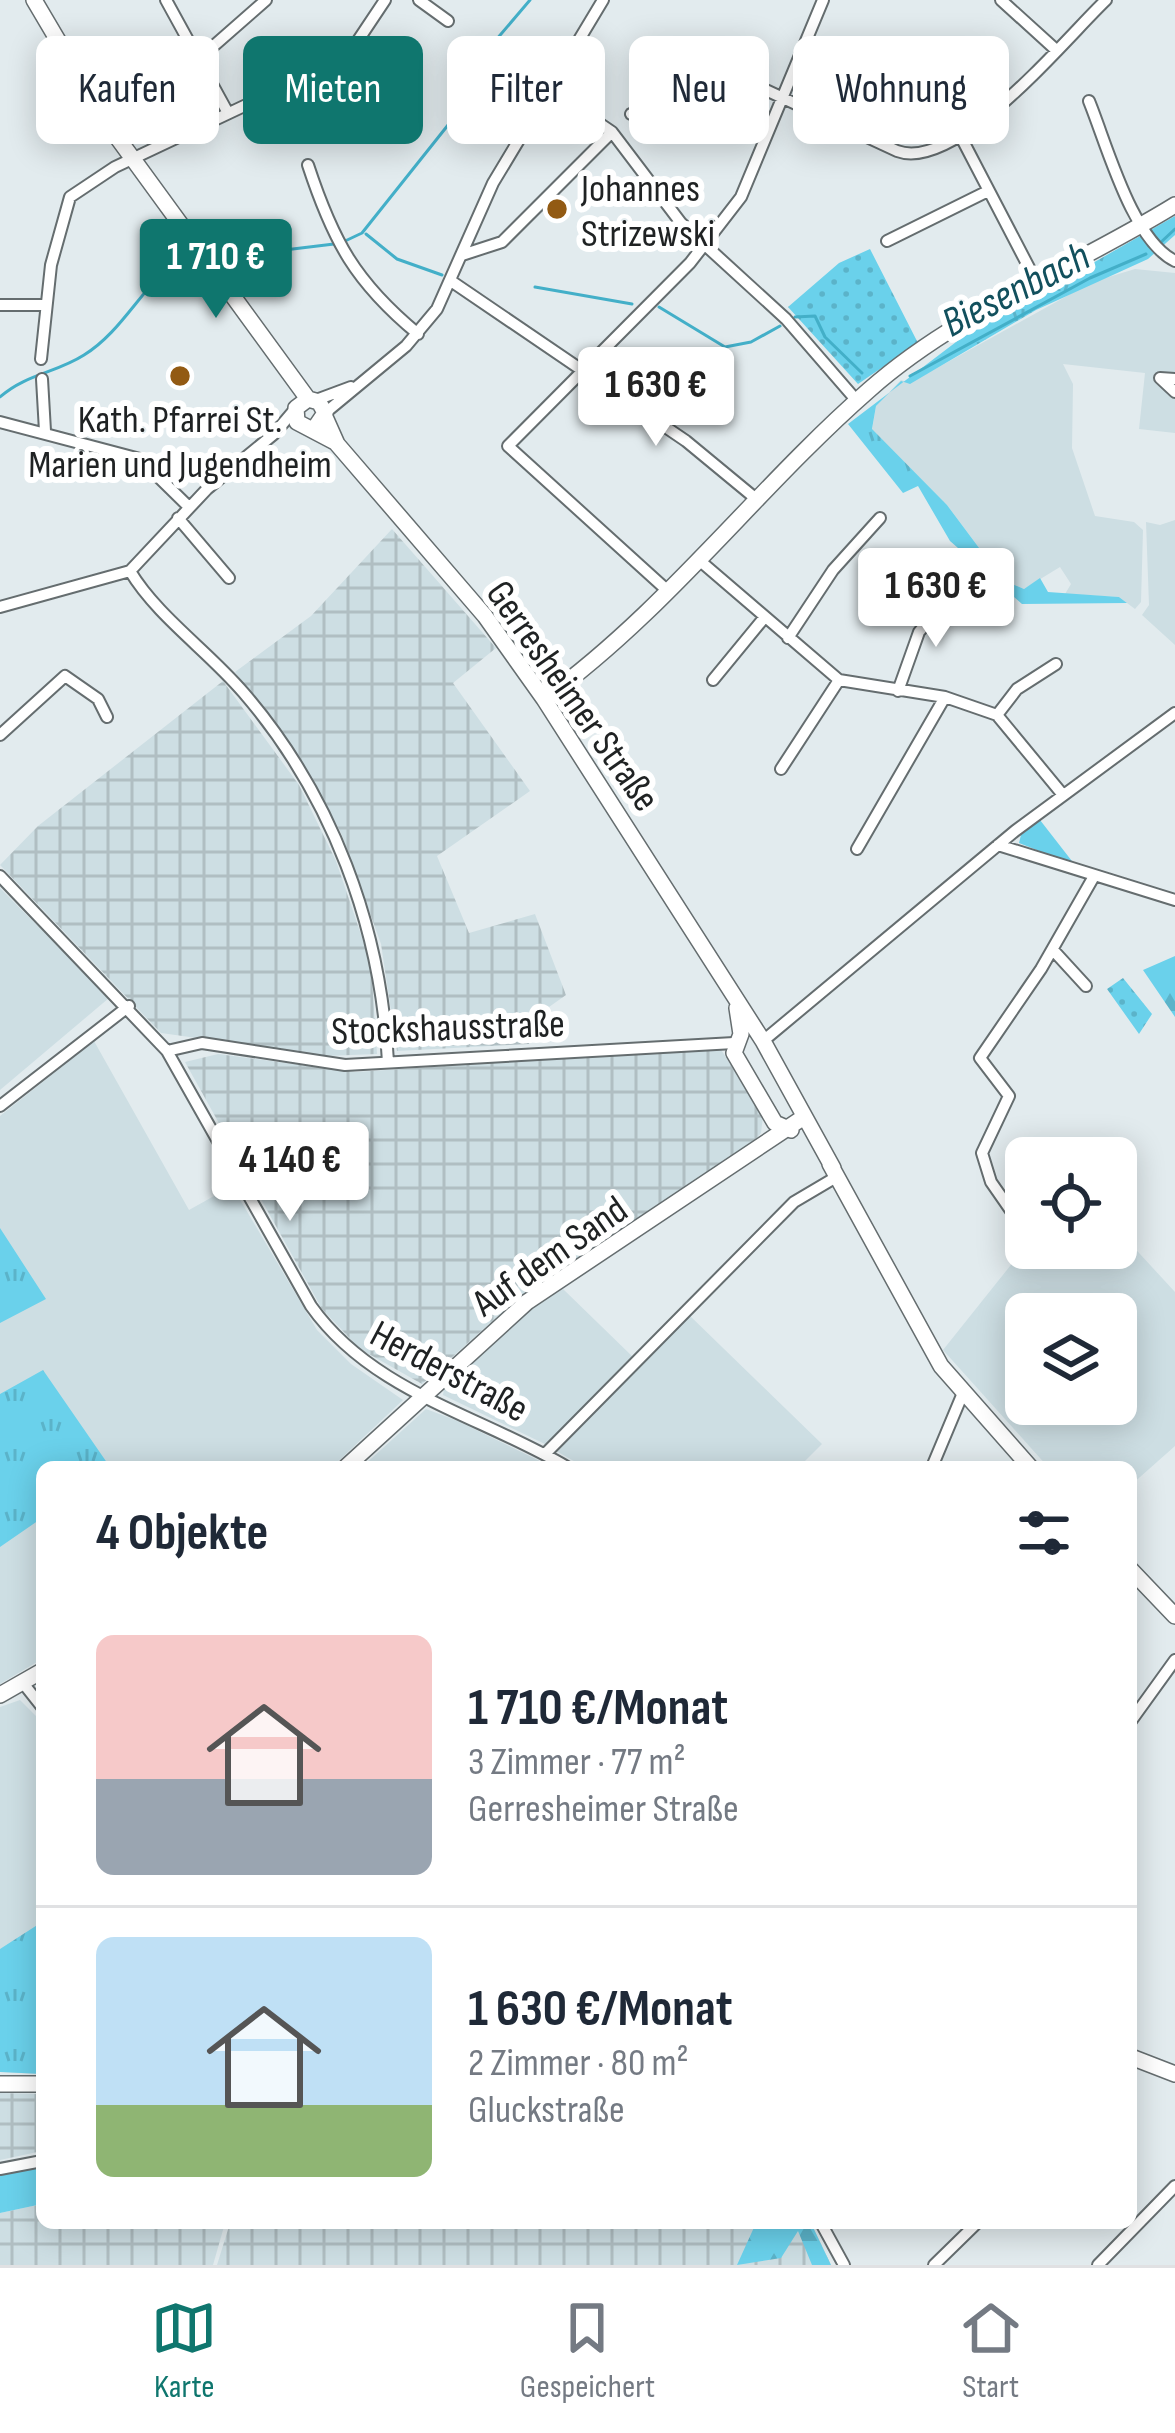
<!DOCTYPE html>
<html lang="de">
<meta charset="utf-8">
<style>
body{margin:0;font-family:"Sofia Sans Condensed",sans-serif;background:#f6f6f7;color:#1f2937;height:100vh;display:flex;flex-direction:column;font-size:45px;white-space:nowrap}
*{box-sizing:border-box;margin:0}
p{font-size:39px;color:#747a83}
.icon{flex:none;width:66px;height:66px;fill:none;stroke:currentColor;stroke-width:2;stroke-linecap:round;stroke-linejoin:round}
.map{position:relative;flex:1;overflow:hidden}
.panel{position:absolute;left:36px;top:1461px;width:1101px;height:768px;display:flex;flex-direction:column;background:#fff;border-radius:18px;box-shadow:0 6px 30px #0003}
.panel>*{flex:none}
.guide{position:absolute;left:36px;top:36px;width:1104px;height:108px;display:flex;gap:24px}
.controls{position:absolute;left:1005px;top:1137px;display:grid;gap:24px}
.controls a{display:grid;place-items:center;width:132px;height:132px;border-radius:18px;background:#fff;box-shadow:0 6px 30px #0003;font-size:60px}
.price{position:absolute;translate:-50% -102px;padding:0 27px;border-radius:12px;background:#fff;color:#222;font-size:39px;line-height:78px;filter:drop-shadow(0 3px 6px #0008)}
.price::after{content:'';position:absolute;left:50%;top:72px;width:36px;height:27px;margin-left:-18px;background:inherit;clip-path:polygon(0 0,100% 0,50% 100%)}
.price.active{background:#0f766e;color:#fff}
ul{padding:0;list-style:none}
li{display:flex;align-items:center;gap:36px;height:300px;padding:0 60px}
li+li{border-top:3px solid #e0e1e3}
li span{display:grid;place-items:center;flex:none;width:336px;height:240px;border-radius:18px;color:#555}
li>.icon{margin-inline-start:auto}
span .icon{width:144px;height:144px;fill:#fffc;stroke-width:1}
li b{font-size:51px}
h2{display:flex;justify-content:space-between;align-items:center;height:144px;padding:0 60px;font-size:51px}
.tag{padding:0 42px;border-radius:18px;background:#fff;box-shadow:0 6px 30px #0003;font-size:42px;line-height:108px}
.tag.active{background:#0f766e;color:#fff}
.tabs{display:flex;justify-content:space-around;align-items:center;height:168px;border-top:3px solid #e0e1e3;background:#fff;font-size:33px;color:#747a83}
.tabs a{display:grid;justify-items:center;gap:6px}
.tabs .active{color:#0f766e}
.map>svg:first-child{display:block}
.built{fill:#cddee3;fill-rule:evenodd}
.industrial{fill:url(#industrial-grid)}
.grass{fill:url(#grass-tufts)}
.forest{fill:url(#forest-firs)}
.park{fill:url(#park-dots)}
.garden{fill:#6ad1eb}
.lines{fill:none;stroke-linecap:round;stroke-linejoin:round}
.stream{stroke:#43afc8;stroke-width:3}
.street-casing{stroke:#656d6f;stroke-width:14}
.secondary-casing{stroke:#656d6f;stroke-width:18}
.street{stroke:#fff;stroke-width:10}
.secondary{stroke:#fff;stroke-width:15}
.poi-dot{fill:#925a13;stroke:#fff;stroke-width:4.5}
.labels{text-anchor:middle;stroke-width:12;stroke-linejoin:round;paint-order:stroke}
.poi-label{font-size:39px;fill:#1f2223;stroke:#fff;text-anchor:start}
.street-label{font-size:39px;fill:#1f2223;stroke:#fff}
.water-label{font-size:42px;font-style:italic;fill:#12505d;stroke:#fff}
</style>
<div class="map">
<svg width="1175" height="2265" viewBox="0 0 1175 2265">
<defs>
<pattern id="industrial-grid" width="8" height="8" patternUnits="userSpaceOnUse" patternTransform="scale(3)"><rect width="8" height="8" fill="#cddee3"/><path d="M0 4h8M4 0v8" fill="none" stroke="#b0bec2"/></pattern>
<pattern id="grass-tufts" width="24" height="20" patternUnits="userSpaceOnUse" patternTransform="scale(3)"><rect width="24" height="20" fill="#6ad1eb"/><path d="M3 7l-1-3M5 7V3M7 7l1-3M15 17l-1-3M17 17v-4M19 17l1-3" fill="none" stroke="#5bb3c9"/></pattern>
<pattern id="forest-firs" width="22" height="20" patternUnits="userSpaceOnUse" patternTransform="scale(3)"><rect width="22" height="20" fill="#6ad1eb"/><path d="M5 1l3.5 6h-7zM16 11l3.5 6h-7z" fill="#5bb3c9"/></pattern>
<pattern id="park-dots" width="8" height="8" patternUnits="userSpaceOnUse" patternTransform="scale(3)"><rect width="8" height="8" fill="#6ad1eb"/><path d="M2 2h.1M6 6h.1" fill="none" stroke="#5bb3c9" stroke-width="1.8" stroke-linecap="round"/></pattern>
</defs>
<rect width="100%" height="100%" fill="#e2ebee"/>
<path class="built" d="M1135 269 1175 273V433L1139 429 1145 373 1063 364 1073 384 1072 448 1095 516 1134 522 1143 530 1141 602 1135 609 1119 597 1065 594 1071 584 1060 567 1024 589 1003 580 947 505 872 430 876 406 901 380 910 383 1092 282Z
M1175 520V645L1142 615 1149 605 1146 522 1160 525Z
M0 888 109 998 0 1090Z
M94 1041 189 1210 232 1186 317 1330 351 1364 403 1400 332 1467H42V1659L0 1684V1116Z
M1116 1228 1175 1292V1446L1131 1485V1467H1048L943 1350 1026 1246 1116 1248ZM1026 1314H1116V1404H1026Z
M563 1289 634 1358 549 1446 443 1395 444 1388 528 1311Z
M687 1313 822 1444 799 1467H584L553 1449Z
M426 1409 458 1421 552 1467H362Z
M20 1700 42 1722V2074L0 2072V1707Z"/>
<path class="industrial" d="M392 529 496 648 453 683 530 791 437 856 469 933 535 914 566 995 532 1019 529 1044 397 1051 381 944 341 833 307 770 235 672 311 616Z
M223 681 299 785 336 861 371 964 377 1054 326 1056 161 1033 0 865 38 826Z
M720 1048 763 1116 761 1133 743 1153 516 1300 422 1384 360 1349 322 1309 185 1062 218 1054 356 1072Z
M0 2093 42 2094V2151L0 2160Z
M42 2204V2223H225L213 2265H0V2213Z
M230 2223H811L831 2265H217Z"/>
<path class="grass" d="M1175 216V235L1148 259 1036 310 910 384 901 381 876 406 872 429 947 505 1003 580 1024 589 1040 578 1048 592 1119 597 1127 603 1022 604 950 541 918 486 903 493 848 424 960 339Z
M1040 820 1075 865 1019 843 1021 835Z
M0 1228 46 1299 0 1323Z
M43 1370 110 1467H42V1518L0 1547V1394Z
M42 1922V2074L0 2072V1949Z"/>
<path class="forest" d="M1175 956V1017L1143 970Z
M756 2223H811L831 2265H812L798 2231 781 2258 737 2265Z"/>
<path class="park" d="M870 249 918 343 858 384 788 307 839 263Z
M1123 978 1152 1014 1139 1034 1107 989Z"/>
<path class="garden" d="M42 2166V2204L0 2213V2174Z"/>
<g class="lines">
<path class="stream" d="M366 234 397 259 442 275
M343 242 362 233 460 110 490 47 530 0
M1159 244 1175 229
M203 247 227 241 268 252 334 244
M535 287 632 304
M659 307 725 347 751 342 780 326
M795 317 815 316 825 337 862 373
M910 376 1090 278 1146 254
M0 397C26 374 56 373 84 355 128 328 147 273 194 250"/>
<g class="street-casing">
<path id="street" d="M166 0 228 113
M419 0 448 21
M1001 0 1055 49
M357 42 392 96
M673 47 897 151C956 173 1064 40 1106 0
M201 57 266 0
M549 89 612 132 681 223 786 319 857 401
M1089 101C1107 145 1132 240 1175 261
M631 114 737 78
M962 139 1037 283
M308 165C333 241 355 282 418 334
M887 241 988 191
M462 255 502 242 612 132
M451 281 686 441 755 498
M0 305H45
M41 359 51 265 70 197 115 167 333 64 357 42 385 0
M42 379 45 431
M1175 379 1160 378 1175 392
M316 400 351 387
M325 413 406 346 437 309 493 183 603 0
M0 422 140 459 189 507
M178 518 229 578
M699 560 839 680 945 697 997 715 1063 795
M130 571C157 616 208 651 243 692 332 795 381 927 388 1062
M669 592 508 446 690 263 741 197 823 0
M0 607 130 571 207 489 274 434 296 408
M788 638 833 570 880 518
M713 680 764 618
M898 691 919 632 949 597
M997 715 1017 689 1056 664
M0 735 65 676 98 699 107 717
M781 769 839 680
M998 845 1175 900
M857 849 945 697
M0 876 167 1051 311 1306C372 1392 479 1415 567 1467
M1053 950 1086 986
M763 1041 1015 831 1175 713
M167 1051 202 1043 345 1065 734 1043
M0 1106 129 1006
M1016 1218 991 1182 982 1153 1009 1096 980 1058 1041 969 1093 878
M545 1454 794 1202 838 1176
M932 1467 963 1393
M23 1683 42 1707
M1131 1721 1175 1660
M0 2169 42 2161
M821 2223 844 2265
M934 2265 977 2223
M1098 2265 1175 2186"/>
</g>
<g class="secondary-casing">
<path id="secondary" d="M34 0 106 122 308 399
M325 417 337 444 485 616 544 699 763 1041 833 1168
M314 429 325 413 319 402 308 399 296 408 297 422 335 442
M544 699C666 611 756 489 869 390 958 311 1075 267 1175 205
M737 1008 741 1034 734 1053 775 1123 791 1130
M830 1164 941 1366 1030 1467
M346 1467 527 1302 804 1117
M1131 1570 1175 1616
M0 1695 42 1671
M1131 2057 1175 2074
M0 2084H42"/>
</g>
<use href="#street" class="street"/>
<use href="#secondary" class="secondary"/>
</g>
<g class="poi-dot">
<circle cx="557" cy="209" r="12"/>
<circle cx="180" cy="376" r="12"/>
</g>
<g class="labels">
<g class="poi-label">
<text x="581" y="201">Johannes<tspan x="581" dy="45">Strizewski</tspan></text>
<text x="180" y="432" text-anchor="middle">Kath. Pfarrei St.<tspan x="180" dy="45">Marien und Jugendheim</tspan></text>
</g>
<g class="street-label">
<text transform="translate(574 695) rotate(55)" y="14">Gerresheimer Straße</text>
<text transform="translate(448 1026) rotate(-2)" y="14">Stockshausstraße</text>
<text transform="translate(549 1255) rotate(-35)" y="14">Auf dem Sand</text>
<text transform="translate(450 1370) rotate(28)" y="14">Herderstraße</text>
</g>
<g class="water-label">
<text transform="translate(1015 288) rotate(-27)" y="15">Biesenbach</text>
</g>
</g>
</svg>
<div class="controls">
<a><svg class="icon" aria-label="locate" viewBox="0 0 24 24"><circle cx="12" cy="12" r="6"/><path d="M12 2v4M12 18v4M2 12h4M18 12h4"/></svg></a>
<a><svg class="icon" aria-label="layers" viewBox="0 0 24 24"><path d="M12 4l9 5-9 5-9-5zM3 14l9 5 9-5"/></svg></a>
</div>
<b class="price active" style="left:216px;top:321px">1 710 €</b>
<b class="price" style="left:656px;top:449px">1 630 €</b>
<b class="price" style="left:936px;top:650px">1 630 €</b>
<b class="price" style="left:290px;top:1224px">4 140 €</b>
<div class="guide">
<a class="tag">Kaufen</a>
<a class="tag active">Mieten</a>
<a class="tag">Filter</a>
<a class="tag">Neu</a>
<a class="tag">Wohnung</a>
</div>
<section class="panel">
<h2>4 Objekte<svg class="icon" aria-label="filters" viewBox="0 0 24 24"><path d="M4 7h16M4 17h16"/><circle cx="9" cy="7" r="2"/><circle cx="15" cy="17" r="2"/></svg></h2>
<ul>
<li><span style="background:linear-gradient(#f6c9c9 60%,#9aa5b1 0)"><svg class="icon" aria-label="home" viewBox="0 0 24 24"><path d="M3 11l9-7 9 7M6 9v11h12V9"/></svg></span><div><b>1 710 €/Monat</b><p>3 Zimmer · 77 m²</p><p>Gerresheimer Straße</p></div></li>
<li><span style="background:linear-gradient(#bfe0f5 70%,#8fb573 0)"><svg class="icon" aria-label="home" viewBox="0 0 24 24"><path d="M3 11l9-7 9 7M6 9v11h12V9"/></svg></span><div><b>1 630 €/Monat</b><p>2 Zimmer · 80 m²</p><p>Gluckstraße</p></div></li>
</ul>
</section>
</div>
<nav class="tabs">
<a class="active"><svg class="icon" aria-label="map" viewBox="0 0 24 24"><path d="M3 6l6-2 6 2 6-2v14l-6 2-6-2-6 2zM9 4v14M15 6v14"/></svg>Karte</a>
<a><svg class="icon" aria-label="saved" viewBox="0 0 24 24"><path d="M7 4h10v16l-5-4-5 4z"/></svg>Gespeichert</a>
<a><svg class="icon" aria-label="home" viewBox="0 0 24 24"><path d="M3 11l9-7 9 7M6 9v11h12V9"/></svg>Start</a>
</nav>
